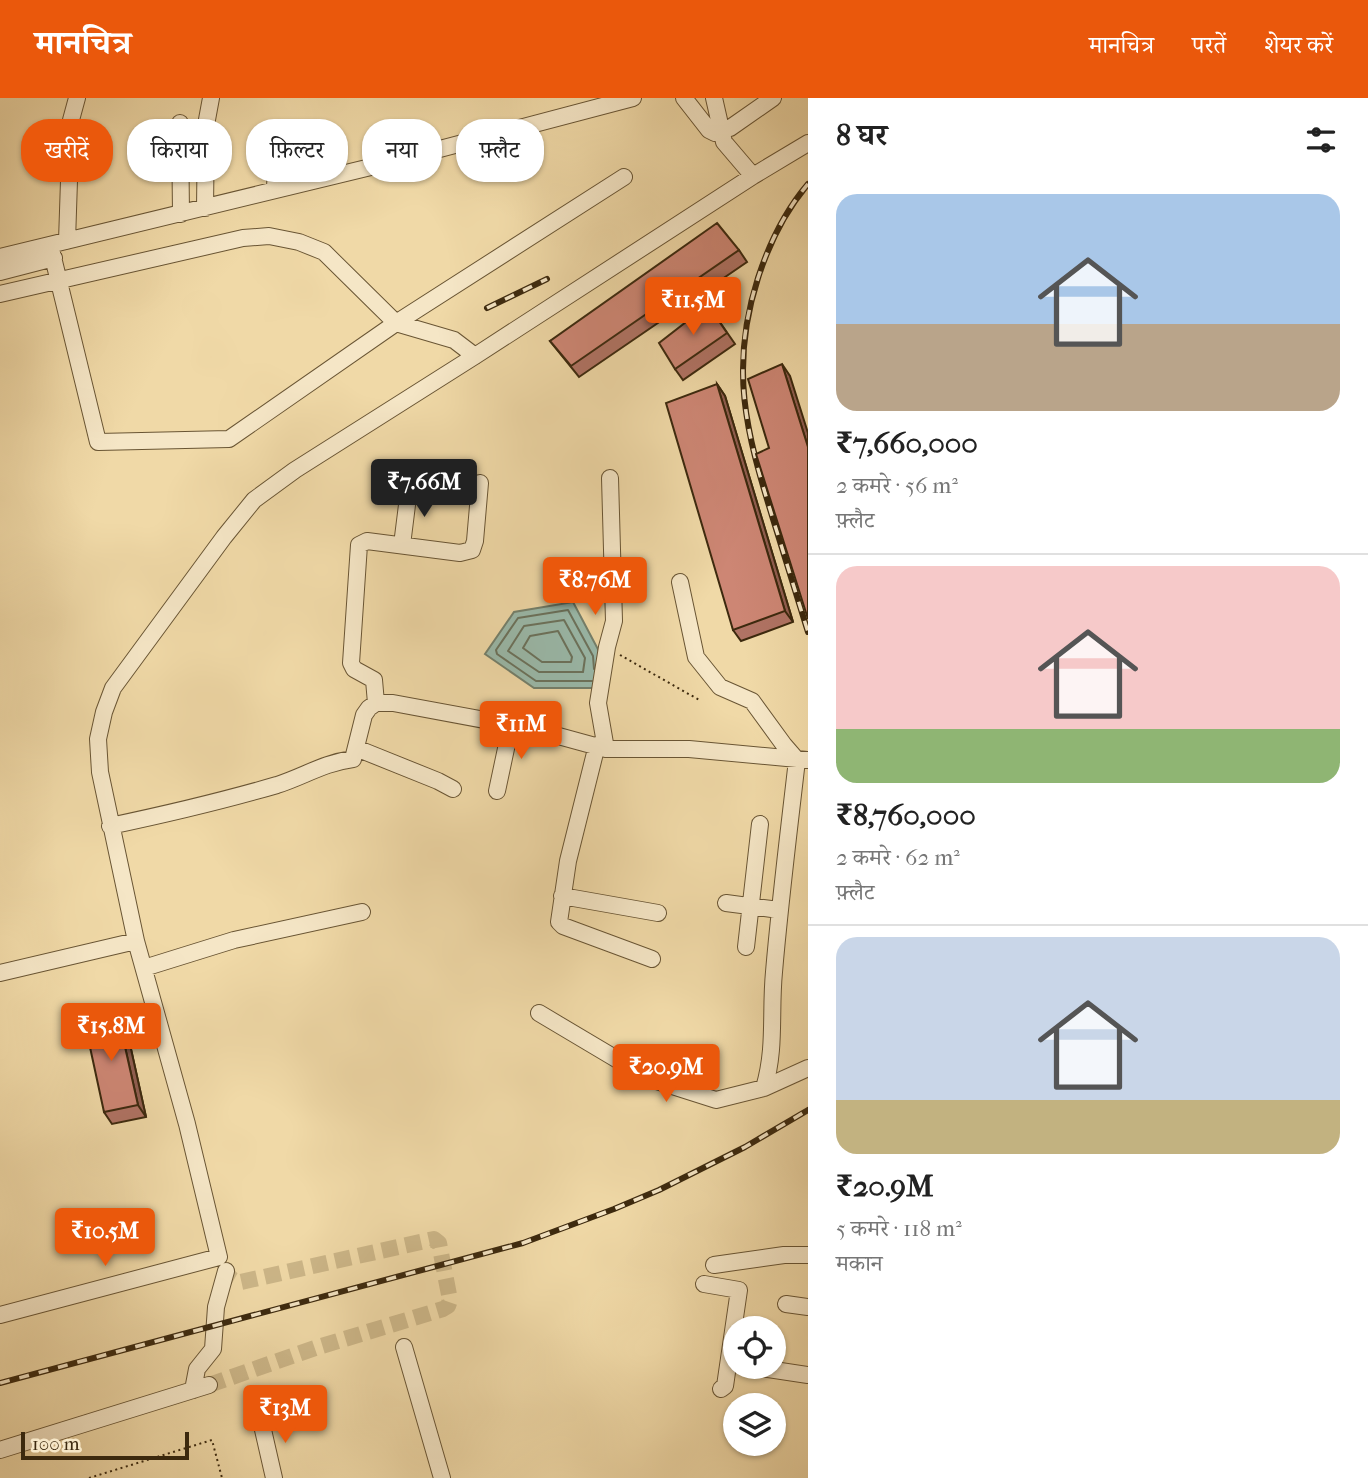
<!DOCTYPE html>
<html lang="hi">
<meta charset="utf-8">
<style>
body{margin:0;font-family:"IM FELL French Canon","Noto Serif Devanagari",serif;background:#f6f6f6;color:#222;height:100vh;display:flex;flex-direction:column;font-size:26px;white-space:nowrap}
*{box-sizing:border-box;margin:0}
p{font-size:23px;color:#767676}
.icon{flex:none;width:38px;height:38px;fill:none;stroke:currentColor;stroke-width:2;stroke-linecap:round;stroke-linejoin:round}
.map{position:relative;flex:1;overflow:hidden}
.sheet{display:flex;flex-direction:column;background:#fff;width:560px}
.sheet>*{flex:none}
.top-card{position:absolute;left:21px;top:21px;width:665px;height:63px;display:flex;gap:14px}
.fabs{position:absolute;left:723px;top:1218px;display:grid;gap:14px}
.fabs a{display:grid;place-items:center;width:63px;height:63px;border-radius:50%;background:#fff;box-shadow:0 2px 5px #0004;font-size:35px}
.scale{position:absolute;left:21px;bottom:18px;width:168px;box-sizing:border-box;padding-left:7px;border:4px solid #3c290e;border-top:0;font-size:19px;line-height:24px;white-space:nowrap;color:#3c290e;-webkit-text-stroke:5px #f5e6c6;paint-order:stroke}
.price{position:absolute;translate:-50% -60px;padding:0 16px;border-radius:7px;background:#ea580c;color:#fff;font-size:23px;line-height:46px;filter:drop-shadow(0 2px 4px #0008)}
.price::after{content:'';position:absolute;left:50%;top:42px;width:21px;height:16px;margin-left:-10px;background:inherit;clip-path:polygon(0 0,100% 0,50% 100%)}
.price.on{background:#222;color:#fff}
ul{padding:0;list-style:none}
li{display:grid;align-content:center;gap:14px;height:371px;padding:0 28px}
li+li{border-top:2px solid #e0e0e0}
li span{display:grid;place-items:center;height:217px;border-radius:21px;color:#555}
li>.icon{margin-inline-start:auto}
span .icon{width:126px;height:126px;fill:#fffc;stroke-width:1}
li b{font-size:30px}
h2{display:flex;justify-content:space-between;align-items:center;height:84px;padding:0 28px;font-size:30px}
.pill{padding:0 24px;border-radius:28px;background:#fff;box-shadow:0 2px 5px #0004;font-size:24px;line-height:63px}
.pill.on{background:#ea580c;color:#fff}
header{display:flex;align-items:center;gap:42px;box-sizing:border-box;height:98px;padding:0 35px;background:#ea580c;color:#fff}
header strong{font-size:33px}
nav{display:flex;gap:38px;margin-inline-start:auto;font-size:24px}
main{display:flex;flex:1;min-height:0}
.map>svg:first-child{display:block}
.water{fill:#9abaab;stroke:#74806c;stroke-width:2}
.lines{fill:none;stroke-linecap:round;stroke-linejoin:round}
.shore{stroke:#6b725c;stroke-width:2}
.minor-tunnel{stroke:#ccb688;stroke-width:16;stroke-dasharray:16 8;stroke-linecap:butt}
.minor-casing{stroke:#695534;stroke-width:18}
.path{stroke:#3c290e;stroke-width:2;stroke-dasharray:2 3.5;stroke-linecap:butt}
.minor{stroke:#f5e6c6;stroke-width:16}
.rail-casing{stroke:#3c290e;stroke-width:6}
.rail{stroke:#f5e6c6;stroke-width:3.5;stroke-dasharray:10;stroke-linecap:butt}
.wall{fill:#b07364;stroke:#3c290e;stroke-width:2}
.shaded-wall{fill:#905e51;stroke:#3c290e;stroke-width:2}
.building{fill:#cd8674;stroke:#3c290e;stroke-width:2}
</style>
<header>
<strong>मानचित्र</strong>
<nav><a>मानचित्र</a><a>परतें</a><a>शेयर करें</a></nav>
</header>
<main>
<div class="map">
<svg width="808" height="1380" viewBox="0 0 808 1380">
<rect width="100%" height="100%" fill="#f0d9a7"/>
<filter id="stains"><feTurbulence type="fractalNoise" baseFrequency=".00286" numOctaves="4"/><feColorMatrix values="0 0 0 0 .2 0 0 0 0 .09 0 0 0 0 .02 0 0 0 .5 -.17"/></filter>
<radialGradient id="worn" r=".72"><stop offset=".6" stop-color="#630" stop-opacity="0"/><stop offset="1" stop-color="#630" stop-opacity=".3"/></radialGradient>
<path class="water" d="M573 504 601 557V590H534L485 556 514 514Z"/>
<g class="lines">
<path class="shore" d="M564 522 585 560 583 574H539L508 553 524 528Z
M558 533 572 559 571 564H542L523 550 530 538Z
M592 583H536L497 556 496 552 518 520 568 512 593 558 594 571"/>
<path class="minor-tunnel" d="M209 1287 315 1250 443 1211 448 1208 450 1202 439 1145 434 1141 241 1184C229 1184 227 1174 222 1165"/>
<g class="minor-casing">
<path id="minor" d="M684 0 709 32 715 35 730 30 773 0
M714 0 724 44 753 78
M180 25 181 116
M275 91 277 34
M205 110 206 27 211 0
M67 143 71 22 77 0
M50 147 98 344 229 341 396 225 624 79
M0 159 379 67 633 0
M0 174 54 160
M0 196 243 140 269 138 299 144 324 154 396 225 454 242 475 258
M402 447 409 391
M680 484 696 559 720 589 752 603 784 647 797 662C789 732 780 803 774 874 770 915 776 950 764 990
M376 605 374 582 354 571 351 565 359 447 367 443 460 455 472 452 475 443 480 385
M597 647 568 763 559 824 563 828 652 861
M356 650 438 683 453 691
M606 651 598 605 607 549 614 523 610 380
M497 693 511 627
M110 728C167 716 222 703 277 687 305 678 323 665 353 661L364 617 369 610 376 605H393L533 631 606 651H689L808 662
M562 798 658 815
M726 805 779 812
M746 849 760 726
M144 870 234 842 362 814
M0 875 136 843 100 674 98 641 104 614 113 590 224 439 254 402 295 372 475 258 753 78 808 45
M539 915 650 981 716 1002 764 990 808 970
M714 1167 784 1157H808
M704 1186 739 1192 725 1288 721 1291
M786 1206 808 1209
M0 1217 219 1159 187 1026 136 843
M404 1249 442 1380
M754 1269 808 1277
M193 1292 197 1271 213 1251 216 1209 226 1173
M261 1323 274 1380
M0 1352 209 1287"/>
</g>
<path class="path" d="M620 557 701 603
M89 1380 212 1342 222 1380"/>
<use href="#minor" class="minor"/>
<g class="rail-casing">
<path id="rail" d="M808 86C785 113 769 146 758 180 729 270 746 334 773 421 785 459 796 496 808 534
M487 210 547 181
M0 1285 523 1145 614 1111 659 1092 745 1049 808 1012"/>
</g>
<use href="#rail" class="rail"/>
</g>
<path class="wall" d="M739 152 747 164 579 279 550 243Z
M708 207 735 246 683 282 675 271Z
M717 286 725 298 793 524 741 543 733 532Z
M125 924 146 1019 112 1026 104 1014Z"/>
<path class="shaded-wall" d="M782 266 790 278 808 335V349Z
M717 286 725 298 793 524 785 513Z
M117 913 125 924 146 1019 138 1007Z"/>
<path class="building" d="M717 125 739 152 571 268 550 243Z
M708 207 727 235 675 271 659 245Z
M782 266 808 349V521L756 356 769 350 748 281Z
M717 286 785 513 733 532 666 305Z
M117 913 138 1007 104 1014 85 926 99 924 97 917Z"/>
<rect width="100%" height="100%" filter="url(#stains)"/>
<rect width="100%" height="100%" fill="url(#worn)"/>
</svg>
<div class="fabs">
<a><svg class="icon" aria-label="locate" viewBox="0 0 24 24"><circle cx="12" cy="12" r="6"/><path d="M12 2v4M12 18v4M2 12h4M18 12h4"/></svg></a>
<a><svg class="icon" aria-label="layers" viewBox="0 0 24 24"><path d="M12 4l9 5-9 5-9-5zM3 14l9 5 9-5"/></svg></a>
</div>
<div class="scale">100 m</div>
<b class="price" style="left:693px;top:239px">₹11.5M</b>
<b class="price on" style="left:424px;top:421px">₹7.66M</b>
<b class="price" style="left:595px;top:519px">₹8.76M</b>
<b class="price" style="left:521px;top:663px">₹11M</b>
<b class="price" style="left:111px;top:965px">₹15.8M</b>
<b class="price" style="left:666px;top:1006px">₹20.9M</b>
<b class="price" style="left:105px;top:1170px">₹10.5M</b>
<b class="price" style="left:285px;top:1347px">₹13M</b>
<div class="top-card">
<a class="pill on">खरीदें</a>
<a class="pill">किराया</a>
<a class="pill">फ़िल्टर</a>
<a class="pill">नया</a>
<a class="pill">फ़्लैट</a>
</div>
</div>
<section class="sheet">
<h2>8 घर<svg class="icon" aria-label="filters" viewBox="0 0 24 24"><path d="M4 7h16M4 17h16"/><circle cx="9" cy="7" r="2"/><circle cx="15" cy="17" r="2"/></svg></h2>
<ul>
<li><span style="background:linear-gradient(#a9c7e8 60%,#b9a48a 0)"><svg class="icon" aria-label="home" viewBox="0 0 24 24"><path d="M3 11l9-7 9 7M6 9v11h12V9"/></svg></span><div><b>₹7,660,000</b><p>2 कमरे · 56 m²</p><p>फ़्लैट</p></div></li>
<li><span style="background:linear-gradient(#f6c9c9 75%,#8fb573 0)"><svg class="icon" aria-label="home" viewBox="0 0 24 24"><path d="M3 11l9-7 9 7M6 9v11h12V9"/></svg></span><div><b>₹8,760,000</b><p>2 कमरे · 62 m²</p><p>फ़्लैट</p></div></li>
<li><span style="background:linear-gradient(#c9d6e8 75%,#c2b280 0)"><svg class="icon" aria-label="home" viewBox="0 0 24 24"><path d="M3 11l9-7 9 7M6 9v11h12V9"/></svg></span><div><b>₹20.9M</b><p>5 कमरे · 118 m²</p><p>मकान</p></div></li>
</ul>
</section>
</main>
